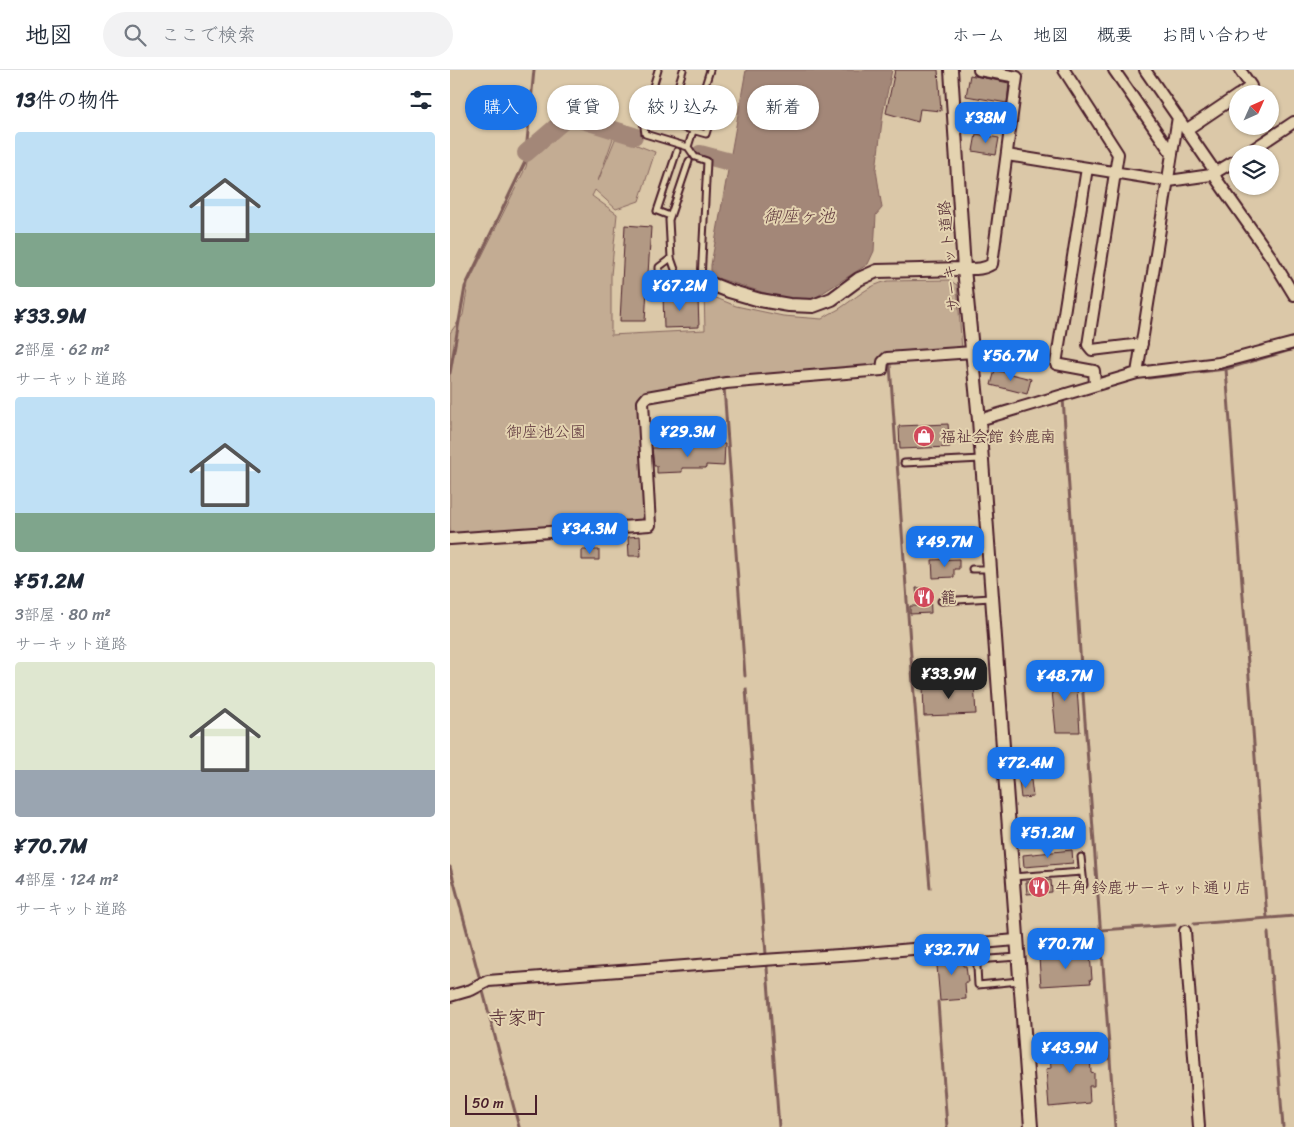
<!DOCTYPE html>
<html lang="ja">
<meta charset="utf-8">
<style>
body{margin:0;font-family:Sriracha,"Klee One",sans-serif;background:#f2f2f3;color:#1f2937;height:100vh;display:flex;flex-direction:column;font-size:19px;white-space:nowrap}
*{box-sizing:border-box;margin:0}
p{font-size:16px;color:#747a83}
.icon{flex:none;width:28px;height:28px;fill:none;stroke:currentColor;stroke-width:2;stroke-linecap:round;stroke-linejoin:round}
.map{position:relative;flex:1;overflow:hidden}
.sheet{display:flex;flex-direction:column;background:#fff;width:450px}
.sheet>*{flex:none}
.top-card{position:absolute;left:15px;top:15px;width:475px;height:45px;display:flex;gap:10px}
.needle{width:32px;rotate:45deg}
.tools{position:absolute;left:779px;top:15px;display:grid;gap:10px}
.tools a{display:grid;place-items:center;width:50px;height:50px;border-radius:50%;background:#fff;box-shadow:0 1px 4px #0004;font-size:25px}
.scale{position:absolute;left:15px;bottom:12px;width:72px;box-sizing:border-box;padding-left:5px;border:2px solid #4a1f2b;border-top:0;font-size:14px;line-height:18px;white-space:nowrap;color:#4a1f2b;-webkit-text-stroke:4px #e4d3b0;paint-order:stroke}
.price{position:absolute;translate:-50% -42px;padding:0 11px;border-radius:10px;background:#1a73e8;color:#fff;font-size:16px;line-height:32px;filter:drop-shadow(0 1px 2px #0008)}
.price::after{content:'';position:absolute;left:50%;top:30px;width:15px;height:11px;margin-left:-8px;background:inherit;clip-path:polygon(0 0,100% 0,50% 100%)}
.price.active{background:#222;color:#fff}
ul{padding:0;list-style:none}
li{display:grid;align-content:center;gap:10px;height:265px;padding:0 15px}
li span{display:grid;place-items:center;height:155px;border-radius:5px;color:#555}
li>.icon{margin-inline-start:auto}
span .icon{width:90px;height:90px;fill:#fffc;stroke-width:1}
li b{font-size:21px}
h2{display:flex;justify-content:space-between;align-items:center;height:60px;padding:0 15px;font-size:21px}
.tag{padding:0 18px;border-radius:22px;background:#fff;box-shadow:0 1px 4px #0004;font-size:18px;line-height:45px}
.tag.active{background:#1a73e8;color:#fff}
header{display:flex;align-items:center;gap:30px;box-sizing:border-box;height:70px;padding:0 25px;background:#fff;border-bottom:1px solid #e0e1e3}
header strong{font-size:24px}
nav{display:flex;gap:28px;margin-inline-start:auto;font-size:18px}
.search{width:350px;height:45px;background:#f2f2f3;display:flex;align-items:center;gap:12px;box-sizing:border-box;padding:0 18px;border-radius:28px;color:#747a83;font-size:19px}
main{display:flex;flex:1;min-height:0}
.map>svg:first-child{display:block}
.green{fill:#c3ac93;stroke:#86665f}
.water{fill:#a38778;stroke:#7f5d59}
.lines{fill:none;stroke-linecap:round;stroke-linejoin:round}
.stream{stroke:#7f5d59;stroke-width:3}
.river{stroke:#a38778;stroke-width:18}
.building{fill:#b29984;stroke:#4a1f2b}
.service-casing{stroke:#4a1f2b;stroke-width:9}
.minor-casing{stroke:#4a1f2b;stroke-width:14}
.tertiary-casing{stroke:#4a1f2b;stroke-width:16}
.service{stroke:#e4d3b0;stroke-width:5}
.minor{stroke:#e4d3b0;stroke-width:10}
.tertiary{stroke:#e4d3b0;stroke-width:12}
.labels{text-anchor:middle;stroke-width:4;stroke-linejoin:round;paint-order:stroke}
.street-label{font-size:16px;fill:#4a1f2b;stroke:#e4d3b0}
.park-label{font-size:16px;fill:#5c343b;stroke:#e4d3b0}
.poi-label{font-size:16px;fill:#4a1f2b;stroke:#e4d3b0;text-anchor:start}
.water-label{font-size:18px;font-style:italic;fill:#60393e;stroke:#e4d3b0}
.quarter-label{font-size:19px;fill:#4a1f2b;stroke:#e4d3b0}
</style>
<header>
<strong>地図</strong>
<div class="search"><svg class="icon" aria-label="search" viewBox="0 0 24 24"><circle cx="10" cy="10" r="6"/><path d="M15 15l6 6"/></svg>ここで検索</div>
<nav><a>ホーム</a><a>地図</a><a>概要</a><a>お問い合わせ</a></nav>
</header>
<main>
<section class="sheet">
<h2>13件の物件<svg class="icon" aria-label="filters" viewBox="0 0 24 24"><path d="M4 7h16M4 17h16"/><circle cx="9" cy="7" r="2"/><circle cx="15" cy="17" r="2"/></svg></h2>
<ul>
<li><span style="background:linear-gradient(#bfe0f5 65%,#7fa58c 0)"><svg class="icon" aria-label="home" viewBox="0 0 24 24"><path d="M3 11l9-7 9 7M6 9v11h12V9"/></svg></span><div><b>¥33.9M</b><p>2部屋 · 62 m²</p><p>サーキット道路</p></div></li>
<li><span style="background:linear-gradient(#bfe0f5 75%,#7fa58c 0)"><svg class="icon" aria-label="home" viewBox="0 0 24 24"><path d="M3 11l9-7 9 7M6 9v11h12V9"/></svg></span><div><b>¥51.2M</b><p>3部屋 · 80 m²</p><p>サーキット道路</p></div></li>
<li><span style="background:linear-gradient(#dfe7d0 70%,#9aa5b1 0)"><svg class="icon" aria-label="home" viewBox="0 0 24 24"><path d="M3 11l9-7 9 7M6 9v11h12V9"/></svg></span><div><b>¥70.7M</b><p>4部屋 · 124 m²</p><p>サーキット道路</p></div></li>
</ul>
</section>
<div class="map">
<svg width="844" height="1057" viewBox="0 0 844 1057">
<rect width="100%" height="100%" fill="#dbc8a8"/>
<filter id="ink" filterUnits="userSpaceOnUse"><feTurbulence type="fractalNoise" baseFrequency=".02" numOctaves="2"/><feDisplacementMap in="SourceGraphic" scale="10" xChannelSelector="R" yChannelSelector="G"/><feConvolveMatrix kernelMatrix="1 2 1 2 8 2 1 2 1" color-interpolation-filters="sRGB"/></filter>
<g filter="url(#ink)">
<path class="green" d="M120 49 165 63 148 111 166 67 205 82 189 131 166 139 145 120 142 126 167 144 161 205V265L255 260 254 223 286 236 333 246 372 249C378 244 384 242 389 239 406 228 418 215 438 211L499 210 507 215 512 280 430 295 426 297 195 323 198 447 192 453 1 467 0 456V263L13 245 18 214 76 97 79 83H85L89 75Z"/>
<path class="water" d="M296 0H442L433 43 426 100 432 138 426 145 424 181 418 194 363 229 331 228 261 206V195Z"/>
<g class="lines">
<path class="stream" d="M440 295 462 600 480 818
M776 299 817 848
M0 303 15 217 75 92 84 0
M699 308 776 299 844 279
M274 317 295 606
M613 328 631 597 665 1057
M296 619 329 1057
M0 797 69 1057
M744 854 844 846
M651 860 725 855
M818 863 833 1057
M488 932 497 1057"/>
<path class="river" d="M76 83 119 46 184 66
M250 84 280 92"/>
</g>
<path class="building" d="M445 0H488L491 41 470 39 468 52 436 43Z
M520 5 559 13 557 33 516 26Z
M526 64 549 68 546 85 523 81Z
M175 155 201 157 195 251H170Z
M231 223H238V229H248L249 257 214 258 213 225H231Z
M545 300 581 309 577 324 541 315Z
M498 354 500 377 450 379 449 356Z
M265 373 275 374 274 396 256 395V398H232V402L207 403V396H204L202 378 244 377V376L265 375Z
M190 466 191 486H179L178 467Z
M132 480H149V490H132Z
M509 489V499H504V507L483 508 482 490Z
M466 518H480L481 543 460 544V536H468Z
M617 599 618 605 626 604 630 662H606L602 621V600Z
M524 613 526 644 474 646 473 615Z
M581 710 583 727 571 728 569 711Z
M622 780 623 793 574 797 573 785Z
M601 810 602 822 577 824 576 812Z
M512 882 513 896H516L518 912H515L516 929 490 931 486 884Z
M640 884 642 909H640L641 913 591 916 589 888Z
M639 972 641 1002 644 1003V1016H639L640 1033 599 1037 596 999 601 998 599 974Z"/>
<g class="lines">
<g class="service-casing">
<path id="service" d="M208 0 193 50 195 64 238 77 245 87 257 91 251 210 229 211 221 188 219 150 239 91
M233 0 217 53 256 64 263 42
M241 60 260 0
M238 77 243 61
M220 146 207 141 227 81
M221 188 209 197V208L212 210 229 211
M454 393 531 389
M522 499H539
M491 531 541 528
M631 787 634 815
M562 807 632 802
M526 879 528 915 569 911
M526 890 568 887"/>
</g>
<g class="minor-casing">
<path id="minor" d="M614 0 668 84 638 275 642 280 692 274
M664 0 722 84 687 303
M695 0 766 103
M790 24 801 16 790 0
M736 60 788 25
M722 84 728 47
M796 84 844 52
M557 85 719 111 761 105 788 89
M637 98 606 294 644 301 645 314
M764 104 767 110 821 187 844 225
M514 199C524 199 533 200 542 194L567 7 529 0
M529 350 687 303 769 293 844 273
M0 469 200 455 193 332 197 327 276 313 432 300 433 292 437 288 523 282
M735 861 749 1057
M0 926 21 920 38 911 313 890 405 884 566 870"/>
</g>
<g class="tertiary-casing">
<path id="tertiary" d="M501 0 514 199 529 350 581 1057
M251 210 279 221 310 230 339 235 363 236 382 229 409 209 427 201 514 199"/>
</g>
<use href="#service" class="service"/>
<use href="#minor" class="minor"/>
<use href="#tertiary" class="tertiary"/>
</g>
</g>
<defs>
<g id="shop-disc" transform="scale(1.125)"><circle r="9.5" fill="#d1495b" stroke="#e4d3b0"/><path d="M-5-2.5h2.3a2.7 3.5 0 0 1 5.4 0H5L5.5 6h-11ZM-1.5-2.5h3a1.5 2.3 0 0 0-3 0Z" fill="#fff"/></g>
<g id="restaurant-disc" transform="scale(1.125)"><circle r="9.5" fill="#d1495b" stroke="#e4d3b0"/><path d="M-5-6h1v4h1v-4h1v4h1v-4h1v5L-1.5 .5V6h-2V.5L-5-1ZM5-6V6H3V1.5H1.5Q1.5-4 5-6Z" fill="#fff"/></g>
</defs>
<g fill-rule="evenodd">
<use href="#shop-disc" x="474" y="366"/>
<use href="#restaurant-disc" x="474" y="527"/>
<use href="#restaurant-disc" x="589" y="817"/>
</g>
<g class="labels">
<g class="street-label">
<text transform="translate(498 186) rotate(-95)" y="6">サーキット道路</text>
</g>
<g class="park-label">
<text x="96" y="367">御座池公園</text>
</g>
<g class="poi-label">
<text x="490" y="372">福祉会館 鈴鹿南</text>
<text x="490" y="533">籠</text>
<text x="605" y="823">牛角 鈴鹿サーキット通り店</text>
</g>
<g class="water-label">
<text x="349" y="152">御座ヶ池</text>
</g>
<g class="quarter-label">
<text x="67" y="954">寺家町</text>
</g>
</g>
</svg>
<div class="tools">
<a><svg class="needle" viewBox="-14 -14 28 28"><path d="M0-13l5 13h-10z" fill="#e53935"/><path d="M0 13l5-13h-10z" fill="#747a83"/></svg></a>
<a><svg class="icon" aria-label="layers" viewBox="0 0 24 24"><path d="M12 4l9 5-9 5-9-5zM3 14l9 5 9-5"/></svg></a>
</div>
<div class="scale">50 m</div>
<b class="price" style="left:536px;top:74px">¥38M</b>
<b class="price" style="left:230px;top:242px">¥67.2M</b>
<b class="price" style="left:561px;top:312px">¥56.7M</b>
<b class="price" style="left:238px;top:388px">¥29.3M</b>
<b class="price" style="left:140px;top:485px">¥34.3M</b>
<b class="price" style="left:495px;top:498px">¥49.7M</b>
<b class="price active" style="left:499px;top:630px">¥33.9M</b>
<b class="price" style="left:615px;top:632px">¥48.7M</b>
<b class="price" style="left:576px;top:719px">¥72.4M</b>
<b class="price" style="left:598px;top:789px">¥51.2M</b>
<b class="price" style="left:616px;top:900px">¥70.7M</b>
<b class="price" style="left:502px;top:906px">¥32.7M</b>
<b class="price" style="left:620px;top:1004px">¥43.9M</b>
<div class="top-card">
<a class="tag active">購入</a>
<a class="tag">賃貸</a>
<a class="tag">絞り込み</a>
<a class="tag">新着</a>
</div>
</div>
</main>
